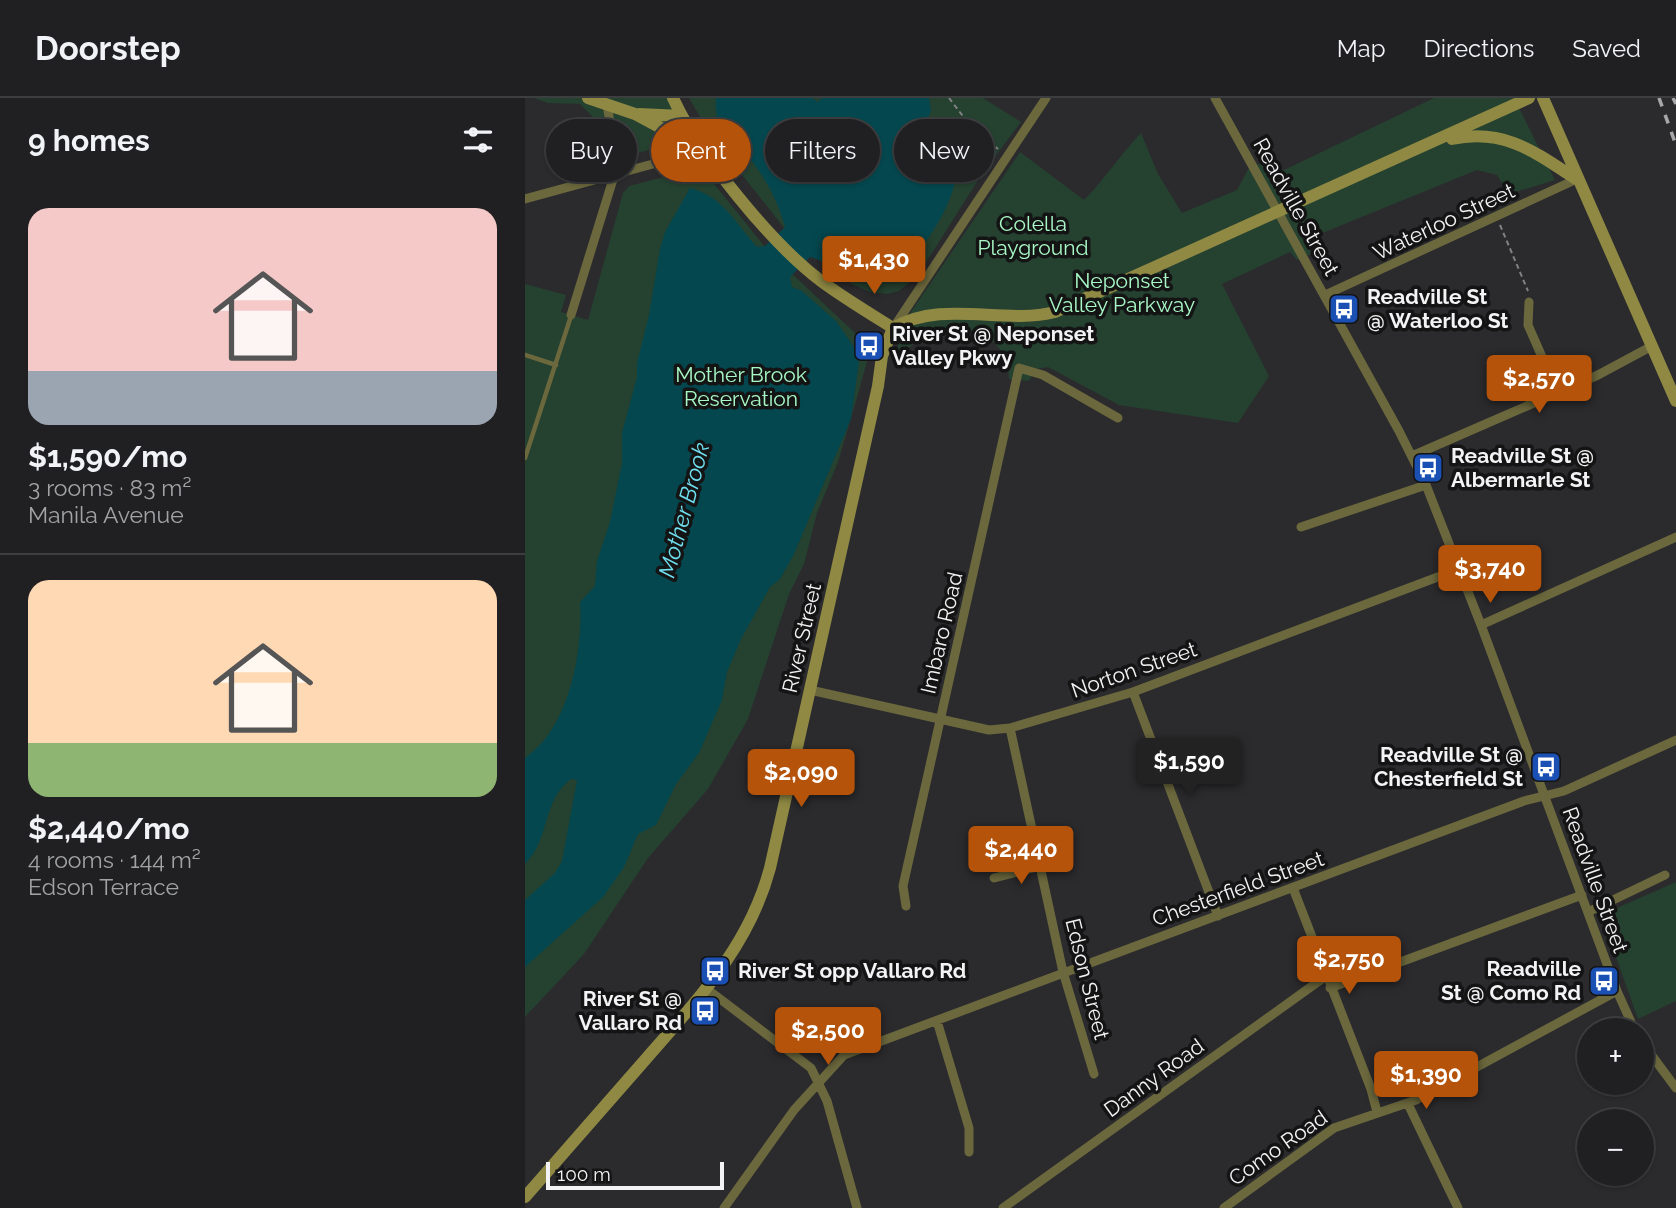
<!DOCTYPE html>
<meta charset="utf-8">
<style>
body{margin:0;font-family:Raleway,sans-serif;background:#2d2d2f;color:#f1f3f6;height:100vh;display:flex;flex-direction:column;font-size:26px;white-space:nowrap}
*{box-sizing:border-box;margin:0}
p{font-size:23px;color:#a2a3a5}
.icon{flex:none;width:38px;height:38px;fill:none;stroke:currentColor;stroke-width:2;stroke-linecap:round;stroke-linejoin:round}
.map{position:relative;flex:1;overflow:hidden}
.panel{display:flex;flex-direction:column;background:#202022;width:525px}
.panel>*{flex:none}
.hud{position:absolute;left:21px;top:21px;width:665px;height:63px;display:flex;gap:14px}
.tools{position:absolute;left:1052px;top:920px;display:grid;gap:14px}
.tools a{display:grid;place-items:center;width:77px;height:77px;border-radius:50%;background:#202022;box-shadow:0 2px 5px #0004,0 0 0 2px #3d3e40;font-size:35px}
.scale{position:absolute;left:21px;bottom:18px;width:178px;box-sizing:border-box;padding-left:7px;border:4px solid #f3f3f5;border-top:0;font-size:19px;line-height:24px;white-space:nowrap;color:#f3f3f5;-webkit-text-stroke:5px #141415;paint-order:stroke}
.price{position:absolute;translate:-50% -60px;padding:0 16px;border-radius:7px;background:#b45309;color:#fff;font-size:23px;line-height:46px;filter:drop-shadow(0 2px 4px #0008)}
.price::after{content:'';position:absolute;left:50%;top:42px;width:21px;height:16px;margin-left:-10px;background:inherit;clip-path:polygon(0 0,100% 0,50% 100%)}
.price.on{background:#222;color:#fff}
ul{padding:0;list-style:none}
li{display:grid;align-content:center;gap:14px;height:371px;padding:0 28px}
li+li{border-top:2px solid #3d3e40}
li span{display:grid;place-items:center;height:217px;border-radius:21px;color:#555}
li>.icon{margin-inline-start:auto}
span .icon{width:126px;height:126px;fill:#fffc;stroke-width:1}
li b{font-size:30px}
h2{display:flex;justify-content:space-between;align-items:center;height:84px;padding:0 28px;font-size:30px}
.chip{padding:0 24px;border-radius:32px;background:#202022;box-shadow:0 2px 5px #0004,0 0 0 2px #3d3e40;font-size:24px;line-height:63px}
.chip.on{background:#b45309;color:#fff}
header{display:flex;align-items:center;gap:42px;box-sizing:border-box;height:98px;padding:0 35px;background:#202022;border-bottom:2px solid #3d3e40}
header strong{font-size:33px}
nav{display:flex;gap:38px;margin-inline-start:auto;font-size:24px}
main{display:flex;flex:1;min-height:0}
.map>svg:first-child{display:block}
.green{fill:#254130}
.water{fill:#05474e}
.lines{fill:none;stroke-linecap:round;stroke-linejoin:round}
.path{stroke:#828284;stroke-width:2;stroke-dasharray:5 3.5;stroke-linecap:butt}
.lane{stroke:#6b683d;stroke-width:4.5}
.street{stroke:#6b683d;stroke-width:9}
.secondary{stroke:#8f8943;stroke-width:12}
.rail{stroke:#a7a7a9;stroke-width:3.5;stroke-dasharray:9 9;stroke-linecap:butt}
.labels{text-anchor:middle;stroke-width:7;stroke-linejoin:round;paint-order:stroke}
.street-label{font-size:21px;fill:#f3f3f5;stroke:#141415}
.park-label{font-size:21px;fill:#a8f9c6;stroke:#141415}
.poi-label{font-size:21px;font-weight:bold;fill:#f3f3f5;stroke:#141415;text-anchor:start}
.water-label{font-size:23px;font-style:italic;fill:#6fe0ef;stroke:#141415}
</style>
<header>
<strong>Doorstep</strong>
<nav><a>Map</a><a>Directions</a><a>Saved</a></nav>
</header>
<main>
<section class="panel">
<h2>9 homes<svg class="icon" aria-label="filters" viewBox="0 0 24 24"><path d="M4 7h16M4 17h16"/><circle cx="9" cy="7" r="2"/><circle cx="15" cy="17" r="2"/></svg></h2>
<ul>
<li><span style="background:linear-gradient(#f6c9c9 75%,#9aa5b1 0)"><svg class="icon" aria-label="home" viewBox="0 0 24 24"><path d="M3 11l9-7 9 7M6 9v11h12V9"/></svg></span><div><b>$1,590/mo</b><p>3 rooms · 83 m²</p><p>Manila Avenue</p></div></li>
<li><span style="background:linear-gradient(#ffd9b3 75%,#8fb573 0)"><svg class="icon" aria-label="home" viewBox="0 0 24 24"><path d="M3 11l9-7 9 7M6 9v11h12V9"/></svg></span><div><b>$2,440/mo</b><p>4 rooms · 144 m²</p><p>Edson Terrace</p></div></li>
</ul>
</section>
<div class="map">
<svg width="1151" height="1110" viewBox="0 0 1151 1110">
<rect width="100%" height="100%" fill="#2b2b2e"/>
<path class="green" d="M9 0H146L162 41 85 63C92 36 71 23 55 6L23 5Z
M164 0H458L496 24 457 76 393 177 374 193 362 196 345 194 327 186 272 146 187 39Z
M909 0H989L1030 82 984 96 972 77 952 72 795 136 788 144 791 154 772 162 765 154 697 186 744 278 713 325 594 307 523 269 511 271 504 283 484 281C483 235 435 219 398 239 387 245 378 257 369 265L379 224 495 54 559 102C580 81 595 57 616 35L633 76 657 115 712 92 725 68 734 66 759 72Z
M162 73 181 76 245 155 329 234 337 245 342 263 335 289 313 364 292 415 279 466 264 496 223 621 183 691 123 760 59 856 0 919V186L41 197 36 214 63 222 98 95 104 88Z
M1151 784V903L1113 921 1076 817Z"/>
<path class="water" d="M191 0H287L293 4 297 0H404L406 13 402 22C409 40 426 54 430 73 435 101 384 179 355 183 329 187 309 165 285 159L265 179 267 189 277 193 311 223 329 249 334 264 326 321 269 456 255 481 245 489 216 541 202 574 197 602 174 655 151 686 131 727 113 736 99 769 78 799 0 869V802L30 775 37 763 52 682 46 681C16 704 26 740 0 766V660C44 630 58 555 55 504L70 488 72 463 85 424 97 365V335L112 279V265L124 217 135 151 140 134 165 90C198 98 212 127 232 149L240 148 260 129C253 102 239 77 221 56 204 36 188 28 191 0Z"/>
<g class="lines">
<path class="path" d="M424 0 447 30 473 51
M975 127 1003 193"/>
<path class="lane" d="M0 257 31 267
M0 360 46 218"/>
<path class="street" d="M690 0 874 333 901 387 956 527 1092 893 1110 933
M0 101 179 52
M800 197 1052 81
M1004 204 1003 227 1032 293
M46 217 89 78 90 56 82 6
M369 229 521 0
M887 358 1073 277 1127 248
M776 429 901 387
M956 527 1151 439
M285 592 464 632 485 630 608 594 934 471
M608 594 693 818
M485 630 538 874 569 976
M469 780 516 768
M768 790 846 991 852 1014
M381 808 378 788 494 270 518 277 593 320
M1063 814 1140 777
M805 890 1057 797
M182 891 286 970 302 1003 332 1110
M412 923 444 1030V1054
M1116 943 1151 990
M883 1006 933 1110
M199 1110 269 1012 319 957 999 703 1039 693 1151 642
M478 1110 801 878
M699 1110 809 1030 891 1002 1092 893"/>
<path class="secondary" d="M63 0 110 16 175 51
M148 0C174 57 246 145 296 183 319 200 344 215 368 230
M1018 0 1151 303
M114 16 157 18
M927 41C979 30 1010 54 1051 81
M368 230C418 201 477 227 530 214L1004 0
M0 1099C40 1053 80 1008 120 962 172 902 224 849 245 770L353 288 357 258 368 230"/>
<path class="rail" d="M1134 0 1151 47
M1148 0 1151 6"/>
</g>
<defs>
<g id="bus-square" transform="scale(1.575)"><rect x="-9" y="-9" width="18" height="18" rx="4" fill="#1a4fb4" stroke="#141415"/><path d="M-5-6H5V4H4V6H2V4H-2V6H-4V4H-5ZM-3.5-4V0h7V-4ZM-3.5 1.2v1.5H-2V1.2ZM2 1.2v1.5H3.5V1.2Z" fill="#fff"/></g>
</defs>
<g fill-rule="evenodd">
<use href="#bus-square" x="819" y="211"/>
<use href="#bus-square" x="344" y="248"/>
<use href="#bus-square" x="903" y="370"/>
<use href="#bus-square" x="1021" y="669"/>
<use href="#bus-square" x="190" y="873"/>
<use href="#bus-square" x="1079" y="883"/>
<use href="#bus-square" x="180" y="913"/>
</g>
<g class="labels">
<g class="street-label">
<text transform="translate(771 109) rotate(61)" y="7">Readville Street</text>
<text transform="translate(919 124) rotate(-25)" y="7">Waterloo Street</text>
<text transform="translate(417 535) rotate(-77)" y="7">Imbaro Road</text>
<text transform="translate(277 540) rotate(-77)" y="7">River Street</text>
<text transform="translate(609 572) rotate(-19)" y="7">Norton Street</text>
<text transform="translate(1070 782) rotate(70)" y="7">Readville Street</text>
<text transform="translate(713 791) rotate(-20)" y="7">Chesterfield Street</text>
<text transform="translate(562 881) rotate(76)" y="7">Edson Street</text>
<text transform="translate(629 980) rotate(-36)" y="7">Danny Road</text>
<text transform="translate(753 1050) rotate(-35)" y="7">Como Road</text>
</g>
<g class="park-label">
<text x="508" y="133">Colella<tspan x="508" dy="24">Playground</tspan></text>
<text x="597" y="190">Neponset<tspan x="597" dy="24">Valley Parkway</tspan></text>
<text x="216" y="284">Mother Brook<tspan x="216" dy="24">Reservation</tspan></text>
</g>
<g class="poi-label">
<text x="842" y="206">Readville St<tspan x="842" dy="24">@ Waterloo St</tspan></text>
<text x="367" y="243">River St @ Neponset<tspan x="367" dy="24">Valley Pkwy</tspan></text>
<text x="926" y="365">Readville St @<tspan x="926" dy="24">Albermarle St</tspan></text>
<text x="998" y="664" text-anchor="end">Readville St @<tspan x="998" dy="24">Chesterfield St</tspan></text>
<text x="1056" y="878" text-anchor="end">Readville<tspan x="1056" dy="24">St @ Como Rd</tspan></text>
<text x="213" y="880">River St opp Vallaro Rd</text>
<text x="157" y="908" text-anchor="end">River St @<tspan x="157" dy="24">Vallaro Rd</tspan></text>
</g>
<g class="water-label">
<text transform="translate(159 412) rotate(-75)" y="8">Mother Brook</text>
</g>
</g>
</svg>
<div class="tools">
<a>+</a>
<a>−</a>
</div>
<div class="scale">100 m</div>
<b class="price" style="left:349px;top:198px">$1,430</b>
<b class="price" style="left:1014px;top:317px">$2,570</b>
<b class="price" style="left:965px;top:507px">$3,740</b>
<b class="price on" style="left:664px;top:700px">$1,590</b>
<b class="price" style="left:276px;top:711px">$2,090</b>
<b class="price" style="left:496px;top:788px">$2,440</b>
<b class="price" style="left:824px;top:898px">$2,750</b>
<b class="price" style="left:303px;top:969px">$2,500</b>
<b class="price" style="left:901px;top:1013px">$1,390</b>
<div class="hud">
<a class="chip">Buy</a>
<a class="chip on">Rent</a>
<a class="chip">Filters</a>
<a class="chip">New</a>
</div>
</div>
</main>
